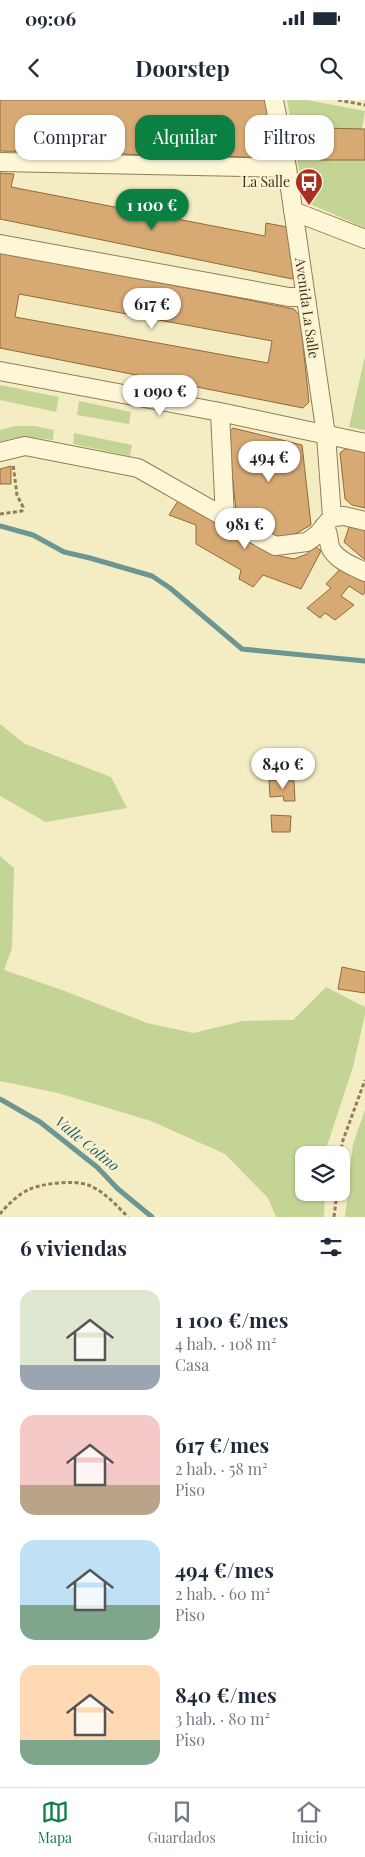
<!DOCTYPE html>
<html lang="es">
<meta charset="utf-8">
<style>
body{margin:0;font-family:"Playfair Display",serif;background:#f6f6f7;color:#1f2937;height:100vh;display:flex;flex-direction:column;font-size:19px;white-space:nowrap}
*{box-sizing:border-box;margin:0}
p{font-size:16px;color:#747a83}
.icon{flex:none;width:28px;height:28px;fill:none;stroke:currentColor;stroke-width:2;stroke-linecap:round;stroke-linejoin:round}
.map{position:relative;height:1117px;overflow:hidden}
.drawer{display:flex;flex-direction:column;background:#fff;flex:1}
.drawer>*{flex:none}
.top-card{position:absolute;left:15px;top:15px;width:335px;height:45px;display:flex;gap:10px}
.tools{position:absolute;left:295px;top:1046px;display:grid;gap:10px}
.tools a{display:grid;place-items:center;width:55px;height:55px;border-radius:10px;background:#fff;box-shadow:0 1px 4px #0004;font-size:25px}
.price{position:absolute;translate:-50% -42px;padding:0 11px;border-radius:18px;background:#fff;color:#222;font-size:16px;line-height:32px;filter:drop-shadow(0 1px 2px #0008)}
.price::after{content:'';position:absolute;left:50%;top:30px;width:15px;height:11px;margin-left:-8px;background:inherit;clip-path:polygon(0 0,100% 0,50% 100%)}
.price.selected{background:#0b8043;color:#fff}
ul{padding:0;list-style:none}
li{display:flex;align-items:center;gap:15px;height:125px;padding:0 20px}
li span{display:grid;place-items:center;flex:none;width:140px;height:100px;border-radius:15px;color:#555}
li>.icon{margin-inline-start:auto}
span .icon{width:60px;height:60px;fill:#fffc;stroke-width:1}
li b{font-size:21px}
h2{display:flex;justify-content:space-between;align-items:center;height:60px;padding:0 20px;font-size:21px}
.pill{padding:0 18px;border-radius:15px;background:#fff;box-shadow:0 1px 4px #0004;font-size:18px;line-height:45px}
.pill.selected{background:#0b8043;color:#fff}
.status{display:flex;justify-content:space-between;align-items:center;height:35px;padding:0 25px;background:#fff;direction:ltr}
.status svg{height:14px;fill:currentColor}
header{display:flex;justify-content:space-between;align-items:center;height:65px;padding:0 20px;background:#fff;font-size:22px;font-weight:700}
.dock{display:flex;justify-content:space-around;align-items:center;height:70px;border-top:1px solid #e0e1e3;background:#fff;font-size:14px;color:#747a83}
.dock a{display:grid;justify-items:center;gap:2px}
.dock .selected{color:#0b8043}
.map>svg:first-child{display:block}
.green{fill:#c4d495}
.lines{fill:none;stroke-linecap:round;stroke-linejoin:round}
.stream{stroke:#6b9691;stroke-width:5}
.building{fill:#d7aa74;stroke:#946939;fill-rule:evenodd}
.street-casing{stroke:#917d57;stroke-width:20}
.path{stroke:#917d57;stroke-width:3;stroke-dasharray:4 2.5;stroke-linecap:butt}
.street{stroke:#fdf7d8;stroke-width:18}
.labels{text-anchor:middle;stroke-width:4;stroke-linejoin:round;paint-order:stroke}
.poi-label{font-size:14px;fill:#3f321d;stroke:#faf4d4;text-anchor:end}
.street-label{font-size:14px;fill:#3f321d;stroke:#faf4d4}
.water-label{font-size:15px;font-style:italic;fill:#2a5d61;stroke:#faf4d4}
</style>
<div class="status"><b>09:06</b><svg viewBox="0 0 49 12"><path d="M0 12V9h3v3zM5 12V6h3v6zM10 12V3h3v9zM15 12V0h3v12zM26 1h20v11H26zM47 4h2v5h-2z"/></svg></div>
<header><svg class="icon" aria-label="back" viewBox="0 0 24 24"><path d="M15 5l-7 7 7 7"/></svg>Doorstep<svg class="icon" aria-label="search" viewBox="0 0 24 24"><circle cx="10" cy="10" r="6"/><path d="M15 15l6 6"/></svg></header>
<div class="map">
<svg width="365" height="1117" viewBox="0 0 365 1117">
<rect width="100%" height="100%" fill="#f4ecc3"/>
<path class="green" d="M287 0H307L365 11 362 29 321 28 319 59 365 60V128L308 103 304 98Z
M365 256V330L349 327Z
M0 285 59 297 56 312 0 300Z
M79 301 131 312 129 324 77 315Z
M15 326H35L54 330 53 340C34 338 18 335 0 342V330Z
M74 333 132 345 130 356 73 344Z
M0 624 25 644 111 677 127 708 46 722 0 696Z
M0 756 14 768 12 848 4 870 62 890 147 923 193 933 243 921 293 920 326 887 365 907V914L353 967 326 1049V1055H304V1092L325 1093 324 1117H276L268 1098 225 1054 151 1021 58 993 0 981Z
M365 1010V1117H345L353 1044Z"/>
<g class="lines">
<path class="stream" d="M0 426 33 435 64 452 90 458 152 476 170 488 242 549 365 561
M0 999 40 1022 97 1067 118 1089 152 1117"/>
</g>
<path class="building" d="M0 0H269L281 58 0 51Z
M321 28 365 29V60H319Z
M0 73 14 74 11 87 265 136 266 123 292 128 295 173 292 179 0 119Z
M0 151 294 209 300 216 309 302 303 308 0 248ZM19 194 272 241 268 263 15 217Z
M233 328 302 345 311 425 295 434 276 437 245 421 236 411 228 334Z
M350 345 365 349V408L352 405 345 399 340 353Z
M11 366V384H0V369Z
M178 401 200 409 275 455 294 459 307 454 314 445 321 451 301 489 263 475 253 487 239 479 241 470 196 444V425L169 415Z
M350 424 365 429V460L344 442Z
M344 465 365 481V492L363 495 349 486 341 496 354 505 335 520 325 513 320 518 307 508 331 488 326 484Z
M269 680 294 681 295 701H284L283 696 270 697Z
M271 715 291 716 290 732H272Z
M342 867 365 872V893L338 889Z"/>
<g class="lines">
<g class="street-casing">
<path id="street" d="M274 0 287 68 326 335 332 417
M0 62 287 68
M293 111 365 139
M0 144 289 197H305
M0 271 220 312 365 343
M220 312 225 418
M0 352 25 346 138 368 275 446 307 442 318 434 332 417
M332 417 344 416 365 421
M324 426C331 436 327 441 331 449 338 461 353 466 365 472"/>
</g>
<path class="path" d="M338 0 365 5
M0 414 22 411 23 407 17 395 13 364
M341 1055 342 1043 365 980
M0 1114C7 1105 20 1093 30 1089 44 1083 75 1080 88 1085 104 1091 117 1106 128 1117
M334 1117 337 1092"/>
<use href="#street" class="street"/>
</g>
<defs>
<g id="bus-pin" transform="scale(1.4375)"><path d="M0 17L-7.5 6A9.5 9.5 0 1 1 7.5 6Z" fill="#a82f1f" stroke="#faf4d4"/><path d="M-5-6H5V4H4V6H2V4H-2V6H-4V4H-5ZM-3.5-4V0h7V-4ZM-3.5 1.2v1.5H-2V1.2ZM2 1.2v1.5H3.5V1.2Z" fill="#fff"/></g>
</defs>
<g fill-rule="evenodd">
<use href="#bus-pin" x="309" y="82"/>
</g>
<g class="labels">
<g class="poi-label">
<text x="290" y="87">La Salle</text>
</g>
<g class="street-label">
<text transform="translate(307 208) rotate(82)" y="5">Avenida La Salle</text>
</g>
<g class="water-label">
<text transform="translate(87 1044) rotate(39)" y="5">Valle Colino</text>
</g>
</g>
</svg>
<div class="tools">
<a><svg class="icon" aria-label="layers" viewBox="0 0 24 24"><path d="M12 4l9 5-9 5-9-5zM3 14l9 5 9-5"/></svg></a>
</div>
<b class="price selected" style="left:152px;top:131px">1 100 €</b>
<b class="price" style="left:152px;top:230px">617 €</b>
<b class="price" style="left:160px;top:317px">1 090 €</b>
<b class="price" style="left:269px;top:383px">494 €</b>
<b class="price" style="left:245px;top:450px">981 €</b>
<b class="price" style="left:283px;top:690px">840 €</b>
<div class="top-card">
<a class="pill">Comprar</a>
<a class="pill selected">Alquilar</a>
<a class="pill">Filtros</a>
</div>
</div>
<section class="drawer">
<h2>6 viviendas<svg class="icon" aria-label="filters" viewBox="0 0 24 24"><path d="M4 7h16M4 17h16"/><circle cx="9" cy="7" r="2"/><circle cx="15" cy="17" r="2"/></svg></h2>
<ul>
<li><span style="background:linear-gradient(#dfe7d0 75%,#9aa5b1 0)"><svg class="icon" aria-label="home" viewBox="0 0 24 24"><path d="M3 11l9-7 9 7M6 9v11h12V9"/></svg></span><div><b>1 100 €/mes</b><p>4 hab. · 108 m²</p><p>Casa</p></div></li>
<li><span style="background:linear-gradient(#f6c9c9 70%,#b9a48a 0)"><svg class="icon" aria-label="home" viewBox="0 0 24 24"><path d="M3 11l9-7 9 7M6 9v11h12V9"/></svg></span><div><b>617 €/mes</b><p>2 hab. · 58 m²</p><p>Piso</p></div></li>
<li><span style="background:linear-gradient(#bfe0f5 65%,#7fa58c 0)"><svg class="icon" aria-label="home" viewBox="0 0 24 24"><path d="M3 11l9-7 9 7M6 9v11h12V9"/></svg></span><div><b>494 €/mes</b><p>2 hab. · 60 m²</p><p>Piso</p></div></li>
<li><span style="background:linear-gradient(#ffd9b3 75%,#7fa58c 0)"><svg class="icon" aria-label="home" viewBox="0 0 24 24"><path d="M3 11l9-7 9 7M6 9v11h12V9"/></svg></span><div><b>840 €/mes</b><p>3 hab. · 80 m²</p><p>Piso</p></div></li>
</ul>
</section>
<nav class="dock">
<a class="selected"><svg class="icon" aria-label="map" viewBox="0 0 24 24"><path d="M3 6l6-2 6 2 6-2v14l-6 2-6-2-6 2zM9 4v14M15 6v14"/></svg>Mapa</a>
<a><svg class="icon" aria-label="saved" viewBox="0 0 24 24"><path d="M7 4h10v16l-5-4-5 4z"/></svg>Guardados</a>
<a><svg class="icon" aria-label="home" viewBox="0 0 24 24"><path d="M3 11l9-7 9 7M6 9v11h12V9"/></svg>Inicio</a>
</nav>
